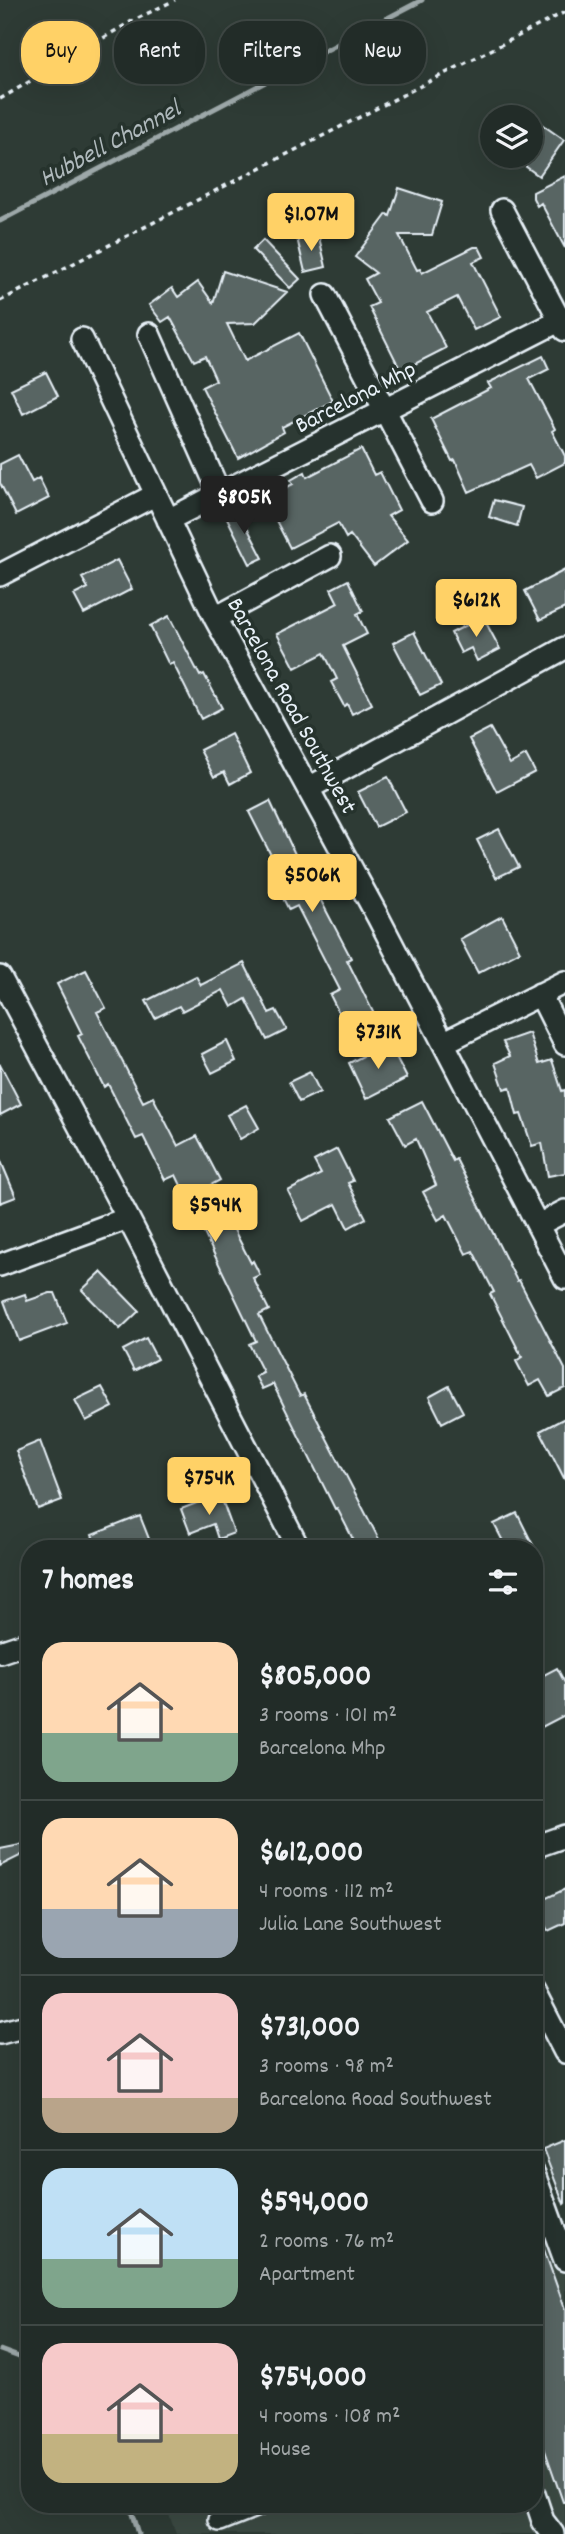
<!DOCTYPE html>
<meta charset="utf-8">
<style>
body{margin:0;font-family:Dekko,sans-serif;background:#2e3834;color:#f1f3f6;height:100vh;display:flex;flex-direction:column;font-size:26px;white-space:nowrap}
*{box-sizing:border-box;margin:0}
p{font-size:23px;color:#a2a7a8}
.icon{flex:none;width:38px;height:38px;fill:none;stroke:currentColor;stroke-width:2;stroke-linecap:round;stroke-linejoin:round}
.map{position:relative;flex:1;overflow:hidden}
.drawer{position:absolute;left:21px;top:1540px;width:522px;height:973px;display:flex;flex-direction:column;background:#222c28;border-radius:28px;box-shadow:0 7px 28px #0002,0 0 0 2px #3f4845}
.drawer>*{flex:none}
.banner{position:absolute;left:21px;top:21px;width:523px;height:63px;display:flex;gap:14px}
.buttons{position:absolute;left:480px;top:105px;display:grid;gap:14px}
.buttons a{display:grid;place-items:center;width:63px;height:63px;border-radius:50%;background:#222c28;box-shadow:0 7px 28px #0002,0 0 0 2px #3f4845;font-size:35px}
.price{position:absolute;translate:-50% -60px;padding:0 16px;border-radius:7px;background:#ffd166;color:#111;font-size:23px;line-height:46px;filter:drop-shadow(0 2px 4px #0008)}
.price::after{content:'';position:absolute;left:50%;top:42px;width:21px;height:16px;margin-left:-10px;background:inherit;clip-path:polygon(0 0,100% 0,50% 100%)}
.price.current{background:#222;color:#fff}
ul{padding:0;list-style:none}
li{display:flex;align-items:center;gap:21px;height:175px;padding:0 21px}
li+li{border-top:2px solid #3f4845}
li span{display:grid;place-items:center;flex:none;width:196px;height:140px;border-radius:21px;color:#555}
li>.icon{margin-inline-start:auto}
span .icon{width:84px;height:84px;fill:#fffc;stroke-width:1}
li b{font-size:30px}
h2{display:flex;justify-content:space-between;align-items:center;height:84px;padding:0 21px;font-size:30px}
.pill{padding:0 24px;border-radius:28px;background:#222c28;box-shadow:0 7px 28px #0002,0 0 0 2px #3f4845;font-size:24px;line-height:63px}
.pill.current{background:#ffd166;color:#111}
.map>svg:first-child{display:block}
.built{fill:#3b4843}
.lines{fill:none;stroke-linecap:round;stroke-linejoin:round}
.stream{stroke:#9da8a9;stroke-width:5}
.building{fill:#596563;stroke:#e8f1f8;stroke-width:2}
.minor-casing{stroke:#e8f1f8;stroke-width:26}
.path{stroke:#e8f1f8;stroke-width:3.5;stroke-dasharray:5 5;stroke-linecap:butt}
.minor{stroke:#26332d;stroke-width:21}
.labels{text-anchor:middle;stroke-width:7;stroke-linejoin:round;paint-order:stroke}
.street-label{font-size:24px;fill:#e8f1f8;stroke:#26332d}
.water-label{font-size:26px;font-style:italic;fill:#b0babd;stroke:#26332d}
</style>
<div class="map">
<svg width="565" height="2534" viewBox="0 0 565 2534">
<rect width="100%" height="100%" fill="#2e3b35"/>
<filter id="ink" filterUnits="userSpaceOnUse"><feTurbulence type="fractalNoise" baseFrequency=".0143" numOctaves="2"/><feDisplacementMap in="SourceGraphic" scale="14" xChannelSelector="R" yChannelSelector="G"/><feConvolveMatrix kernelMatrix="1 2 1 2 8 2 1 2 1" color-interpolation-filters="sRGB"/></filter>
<g filter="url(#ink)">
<path class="built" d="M534 2153 565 2242V2534H176L165 2504H534Z"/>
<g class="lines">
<path class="stream" d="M0 221 422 0
M0 2350 30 2361
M129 2504 138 2534"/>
</g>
<path class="building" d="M530 116 564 140 539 176 511 156H530Z
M565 176V248L541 203 537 206 533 198V192Z
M399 188 442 202 432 235H399L417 270 420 269 422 273 474 247H479L484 257 473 262 501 317 474 330 457 297 427 312 446 348 401 371 369 307 378 303 365 279 376 273 355 257 387 214 390 216Z
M318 233 326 267 305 272 297 238Z
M263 240 300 279 290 288 253 250Z
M223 271 287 292 255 323 227 324 245 361 299 333 333 401 282 427 284 432 238 458 202 387 216 380 205 356 194 361 170 317 162 322 149 305 172 288 178 297 198 282 213 303Z
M543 356 549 369 529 379 555 429 552 431 565 456V463L536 478 529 465 469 492 455 460 452 461 431 419 491 388 488 383Z
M46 372 58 396 23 414 11 389Z
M361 449 374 475 380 472 399 510 388 516 408 540 374 566 350 535 346 538 338 523 290 548 265 499 293 484 291 480 305 472 307 477Z
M18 455 32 482 39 478 49 498 16 515 0 483V464Z
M494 500 522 507 517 526 489 517Z
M237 508 263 558 250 564 225 514Z
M117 560 132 589 84 614 74 595 88 588 82 578Z
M565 570V608L540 620 525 591Z
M348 580 363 611 357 614 367 634 343 646 372 704 352 714 347 704 344 706 331 682 337 679 324 653 295 668 277 634 338 603 331 589Z
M169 616 200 676 204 674 222 708 201 719 173 663 169 665 150 626Z
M483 617 500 649 477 661 471 648 461 653 451 633Z
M414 632 441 685 420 695 393 643Z
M490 728 510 764 526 755 535 772 497 792 469 739Z
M231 734 250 773 230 784 224 772 214 777 200 750Z
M388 777 406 812 376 827 358 792Z
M270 801 301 867 307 864 322 893 318 895 351 958 347 960 376 1018 356 1028 348 1013 341 1017 330 995 340 990 297 906 289 910 269 871 277 867 249 812Z
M499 829 519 867 496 878 477 840Z
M502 916 520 951 478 973 460 939Z
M244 963 269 1013 276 1010 287 1030 267 1040 246 999 232 1007 223 990 182 1011 179 1006 155 1018 146 1001 196 976 201 985Z
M86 970 106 1008 97 1012 143 1102 153 1097 178 1146 197 1136 220 1180 211 1185 251 1263 253 1261 260 1275 253 1278 269 1310 259 1315 300 1396 304 1394 384 1549H358L337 1508 335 1509 273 1384 262 1389 255 1376 263 1372 249 1344 256 1341 176 1175 165 1180 143 1136 136 1139 108 1084 104 1087 78 1036 82 1034 57 984Z
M529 1033 539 1064 552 1060 562 1091 565 1090V1173L548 1176 542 1143 532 1146 521 1114 517 1115 510 1087 504 1089 495 1063 510 1056 503 1042Z
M227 1041 236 1061 212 1073 202 1054Z
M389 1043 407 1078 366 1099 349 1063Z
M0 1064 21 1104 0 1115Z
M310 1072 320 1092 299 1102 289 1082Z
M422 1101 453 1161 456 1159 517 1281 519 1280 565 1369V1388L549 1396 540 1380 529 1386 516 1361 522 1357 490 1294 494 1292 473 1251 466 1254 446 1215 438 1220 423 1192 436 1185 416 1139 405 1145 390 1117Z
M246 1105 259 1128 240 1139 227 1115Z
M337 1149 353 1181 348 1183 366 1218 348 1228 336 1204 303 1221 288 1191 321 1174 314 1161Z
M0 1159 16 1197 0 1203Z
M101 1272 139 1311 120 1329 82 1290Z
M50 1293H55L67 1323 19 1341 4 1301 25 1294 27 1301Z
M146 1338 157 1359 134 1371 123 1350Z
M449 1386 463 1412 442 1423 429 1397Z
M102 1387 113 1407 86 1421 75 1400Z
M565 1418V1480L540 1431Z
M40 1441 62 1500 38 1509 16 1451Z
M220 1494 234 1533 218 1539 213 1524 190 1533 181 1509Z
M517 1513 535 1549H507L494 1524Z
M140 1516 151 1544 138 1549H98L92 1535Z
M557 1668 565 1683V1715L534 1731V1680Z
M30 1843V1851L0 1866V1849Z
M565 1889V1923L548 1931 534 1904Z
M565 2140V2203L564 2204 543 2149Z
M534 2227H536L565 2309V2502H563L534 2419Z"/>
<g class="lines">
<g class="minor-casing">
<path id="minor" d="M502 210 565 330
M325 295 432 501
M149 334 220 494
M82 339 215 618 378 917 565 1278
M168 520 565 318
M0 575 155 495
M215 618 330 556
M309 788 565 648
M0 977 128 1218 299 1549
M540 994 565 1044
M445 1042 565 982
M538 1225 565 1211
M0 1265 128 1218
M0 1652 30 1642
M534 1847 565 1836
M534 1992 565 2052
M0 2033 30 2025
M534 2174 565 2260
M534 2494 543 2521 553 2534
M220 2520 260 2504"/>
</g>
<path class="path" d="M0 99 132 21 175 0
M0 301 565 12"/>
<use href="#minor" class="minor"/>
</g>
</g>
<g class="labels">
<g class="street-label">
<text transform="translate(355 396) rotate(-27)" y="8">Barcelona Mhp</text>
<text transform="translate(293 705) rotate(61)" y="8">Barcelona Road Southwest</text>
</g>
<g class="water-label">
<text transform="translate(109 142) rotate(-28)" y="9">Hubbell Channel</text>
</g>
</g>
</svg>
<div class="buttons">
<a><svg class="icon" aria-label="layers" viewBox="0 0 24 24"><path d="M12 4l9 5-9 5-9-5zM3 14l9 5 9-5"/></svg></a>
</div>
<b class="price" style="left:311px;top:253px">$1.07M</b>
<b class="price current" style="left:244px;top:536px">$805K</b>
<b class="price" style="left:476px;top:639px">$612K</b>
<b class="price" style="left:312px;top:914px">$506K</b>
<b class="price" style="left:378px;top:1071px">$731K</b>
<b class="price" style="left:215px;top:1244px">$594K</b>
<b class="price" style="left:209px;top:1517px">$754K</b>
<div class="banner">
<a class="pill current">Buy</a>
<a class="pill">Rent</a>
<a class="pill">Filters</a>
<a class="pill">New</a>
</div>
<section class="drawer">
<h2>7 homes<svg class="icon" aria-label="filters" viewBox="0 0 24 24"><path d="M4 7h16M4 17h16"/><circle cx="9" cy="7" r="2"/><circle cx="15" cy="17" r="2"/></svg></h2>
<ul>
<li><span style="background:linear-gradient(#ffd9b3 65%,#7fa58c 0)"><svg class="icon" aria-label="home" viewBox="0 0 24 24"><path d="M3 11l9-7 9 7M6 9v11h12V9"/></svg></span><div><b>$805,000</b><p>3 rooms · 101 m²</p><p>Barcelona Mhp</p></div></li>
<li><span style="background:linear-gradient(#ffd9b3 65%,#9aa5b1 0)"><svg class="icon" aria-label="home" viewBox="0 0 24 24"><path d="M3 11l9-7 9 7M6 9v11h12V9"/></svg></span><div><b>$612,000</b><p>4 rooms · 112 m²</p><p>Julia Lane Southwest</p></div></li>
<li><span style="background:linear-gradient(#f6c9c9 75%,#b9a48a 0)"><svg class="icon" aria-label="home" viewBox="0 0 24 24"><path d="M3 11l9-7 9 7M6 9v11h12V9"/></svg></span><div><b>$731,000</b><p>3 rooms · 98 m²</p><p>Barcelona Road Southwest</p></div></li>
<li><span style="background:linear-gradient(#bfe0f5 65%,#7fa58c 0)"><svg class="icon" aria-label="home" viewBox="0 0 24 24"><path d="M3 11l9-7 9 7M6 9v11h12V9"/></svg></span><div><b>$594,000</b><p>2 rooms · 76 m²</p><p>Apartment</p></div></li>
<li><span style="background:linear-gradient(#f6c9c9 65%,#c2b280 0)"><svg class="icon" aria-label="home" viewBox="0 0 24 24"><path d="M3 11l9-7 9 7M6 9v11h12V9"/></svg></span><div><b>$754,000</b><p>4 rooms · 108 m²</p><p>House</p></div></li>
</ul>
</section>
</div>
